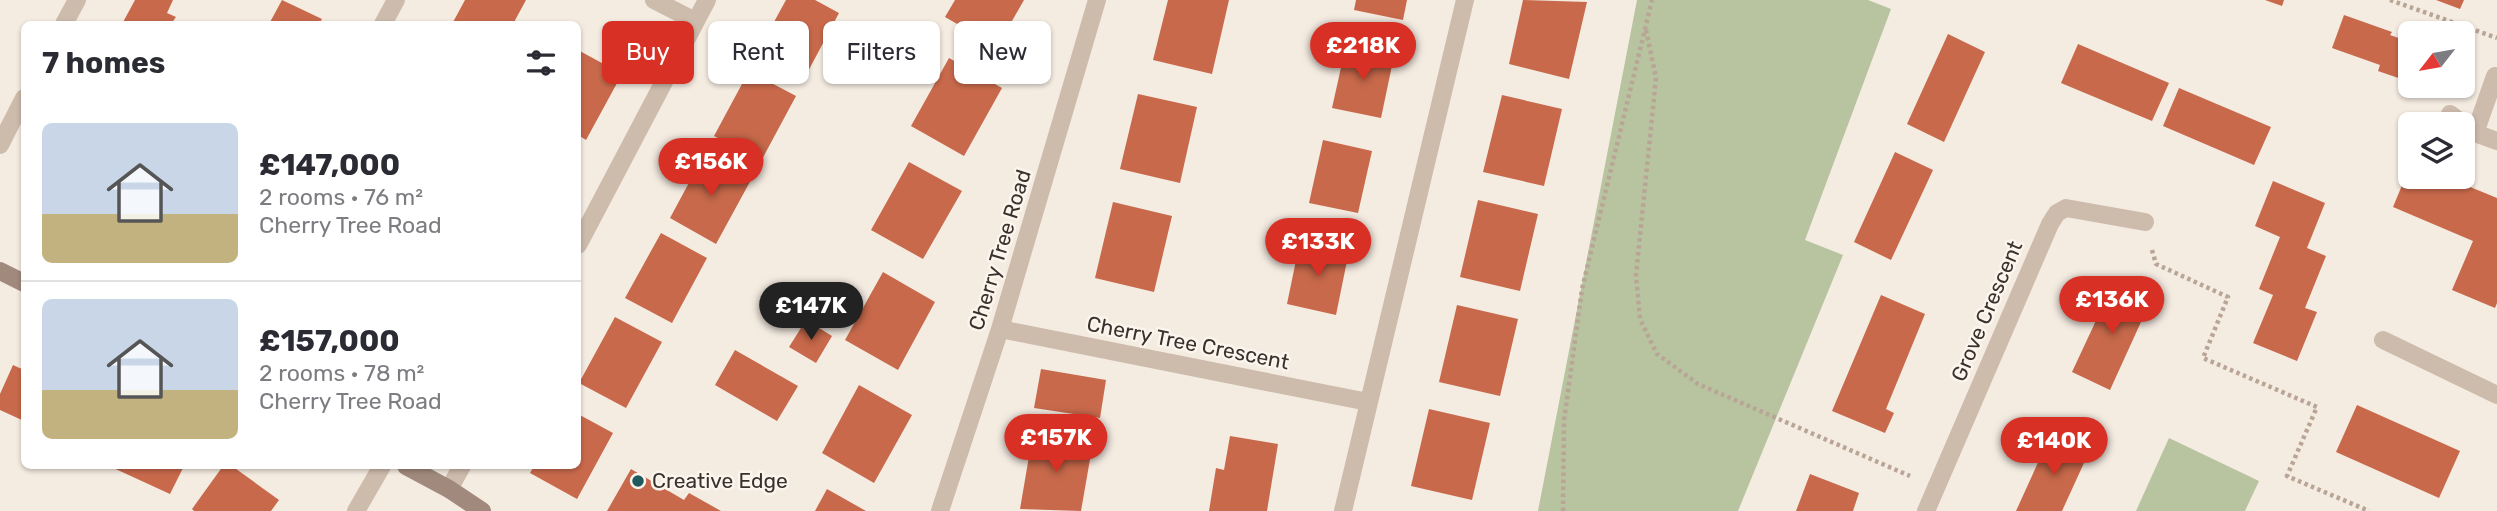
<!DOCTYPE html>
<meta charset="utf-8">
<style>
body{margin:0;font-family:Rubik,sans-serif;background:#f2f2f3;color:#2b2b33;height:100vh;display:flex;flex-direction:column;font-size:26px;white-space:nowrap}
*{box-sizing:border-box;margin:0}
p{font-size:23px;color:#7c7c81}
.icon{flex:none;width:38px;height:38px;fill:none;stroke:currentColor;stroke-width:2;stroke-linecap:round;stroke-linejoin:round}
.map{position:relative;flex:1;overflow:hidden}
.side{position:absolute;left:21px;top:21px;width:560px;height:448px;display:flex;flex-direction:column;background:#fff;border-radius:10px;box-shadow:0 2px 5px #0004}
.side>*{flex:none}
.top-card{position:absolute;left:602px;top:21px;width:665px;height:63px;display:flex;gap:14px}
.needle{width:46px;rotate:239deg}
.buttons{position:absolute;left:2398px;top:21px;display:grid;gap:14px}
.buttons a{display:grid;place-items:center;width:77px;height:77px;border-radius:10px;background:#fff;box-shadow:0 2px 5px #0004;font-size:35px}
.price{position:absolute;translate:-50% -60px;padding:0 16px;border-radius:24px;background:#d93025;color:#fff;font-size:23px;line-height:46px;filter:drop-shadow(0 2px 4px #0008)}
.price::after{content:'';position:absolute;left:50%;top:42px;width:21px;height:16px;margin-left:-10px;background:inherit;clip-path:polygon(0 0,100% 0,50% 100%)}
.price.active{background:#222;color:#fff}
ul{padding:0;list-style:none}
li{display:flex;align-items:center;gap:21px;height:175px;padding:0 21px}
li+li{border-top:2px solid #e1e1e2}
li span{display:grid;place-items:center;flex:none;width:196px;height:140px;border-radius:10px;color:#555}
li>.icon{margin-inline-start:auto}
span .icon{width:84px;height:84px;fill:#fffc;stroke-width:1}
li b{font-size:30px}
h2{display:flex;justify-content:space-between;align-items:center;height:84px;padding:0 21px;font-size:30px}
.tag{padding:0 24px;border-radius:10px;background:#fff;box-shadow:0 2px 5px #0004;font-size:24px;line-height:63px}
.tag.active{background:#d93025;color:#fff}
.map>svg:first-child{display:block}
.green{fill:#b8c4a0}
.building{fill:#c8694b}
.lines{fill:none;stroke-linecap:round;stroke-linejoin:round}
.path{stroke:#b9a596;stroke-width:4.5;stroke-dasharray:3.5 3.5;stroke-linecap:butt}
.lane{stroke:#cdbbac;stroke-width:18}
.street{stroke:#cdbbac;stroke-width:18}
.secondary{stroke:#a18a7d;stroke-width:18}
.poi-dot{fill:#1f5a5e;stroke:#fbf5ee;stroke-width:2.5}
.labels{text-anchor:middle;stroke-width:5;stroke-linejoin:round;paint-order:stroke}
.street-label{font-size:21px;fill:#3b302b;stroke:#fbf5ee}
.poi-label{font-size:21px;fill:#3b302b;stroke:#fbf5ee;text-anchor:start}
</style>
<div class="map">
<svg width="2497" height="511" viewBox="0 0 2497 511">
<rect width="100%" height="100%" fill="#f4ebe1"/>
<path class="green" d="M1637 0H1868L1891 9 1805 240 1843 255 1738 511H1538Z
M2169 438 2259 481 2245 511H2136Z"/>
<path class="building" d="M135 0H173L167 13 176 17 171 24H122Z
M282 0 322 19 319 24H269Z
M465 0H526L513 24H452Z
M786 0H815L839 13 804 79 757 53Z
M955 0H1024L997 47 945 17Z
M1168 0H1229L1212 74 1153 60Z
M1356 0H1407L1403 20 1354 10Z
M1523 0 1587 2 1569 79 1509 64Z
M2265 0H2284L2282 6Z
M2436 0H2464L2460 9Z
M2344 15 2392 32 2390 35 2410 42V82L2378 71 2380 65 2332 48Z
M1948 34 1985 52 1944 142 1907 124Z
M2078 44 2169 83 2152 121 2061 83Z
M1346 45 1394 56 1381 118 1332 108Z
M578 50 622 74 586 140 578 135Z
M949 58 1002 88 964 156 911 126Z
M749 71 796 96 761 161 714 136Z
M2179 88 2271 127 2254 165 2163 126Z
M1138 94 1197 107 1180 183 1120 169Z
M1502 95 1562 109 1544 186 1483 172Z
M1323 140 1372 151 1358 213 1309 203Z
M1895 152 1933 170 1891 260 1854 242Z
M705 153 752 178 716 244 670 218Z
M909 162 962 191 923 259 871 230Z
M2410 166V177H2446L2497 198V303L2495 308 2452 290 2473 241 2393 207Z
M2273 181 2325 203 2307 248 2326 256 2305 308 2317 312 2297 361 2253 343 2273 295 2259 289 2280 237 2255 226Z
M1478 200 1538 214 1520 291 1460 277Z
M1113 202 1172 216 1154 292 1095 278Z
M661 233 707 258 672 323 625 298Z
M1300 241 1349 251 1336 315 1287 304Z
M883 272 935 302 898 370 845 340Z
M2114 282 2151 300 2110 390 2072 372Z
M1881 295 1925 314 1886 409 1894 413 1885 433 1832 411Z
M1457 305 1518 319 1500 396 1439 382Z
M615 317 662 342 626 408 579 383Z
M806 320 832 336 816 363 789 347Z
M735 350 798 386 777 421 715 385Z
M13 365 24 370V421L0 410V394Z
M1041 369 1106 380 1100 418 1034 408Z
M859 385 912 415 874 483 822 453Z
M2357 405 2460 451 2439 498 2336 452Z
M1429 409 1490 423 1472 500 1411 486Z
M578 414 613 433 577 499 530 473 534 466H578Z
M1033 433 1093 442 1081 511 1020 509Z
M2051 434 2089 452 2062 511H2016Z
M1230 436 1278 444 1267 511H1209L1216 468 1224 470Z
M109 466H184L170 494Z
M223 466H232L279 500 271 511H194L192 509Z
M631 469 684 500 689 493 721 511H607Z
M1810 474 1859 493 1853 511H1796Z
M827 489 866 511H815Z"/>
<g class="lines">
<path class="path" d="M2390 0 2497 38
M1646 30 1656 78 1636 275 1640 319 1657 354 1698 384 1910 476
M2152 250 2156 264 2228 297 2203 358 2317 407 2287 476 2369 511
M1563 511 1564 421 1582 289 1652 0"/>
<path class="lane" d="M2450 114 2475 133 2497 141
M2475 133 2495 76"/>
<path class="street" d="M654 0 695 21
M64 24 77 0
M383 24 396 0
M0 145 24 98
M578 245 707 0
M1000 329 1368 402
M2383 340 2497 395
M449 489 462 466
M356 511 382 466
M940 511 1000 329 1097 0
M1343 511 1465 0
M1926 511 2050 224 2057 213 2066 208 2145 222"/>
<path class="secondary" d="M0 271 24 283
M406 466 449 489 482 511"/>
</g>
<circle class="poi-dot" cx="638" cy="481" r="7"/>
<g class="labels">
<g class="street-label">
<text transform="translate(1000 250) rotate(-73)" y="7">Cherry Tree Road</text>
<text transform="translate(1987 311) rotate(-67)" y="7">Grove Crescent</text>
<text transform="translate(1188 343) rotate(11)" y="7">Cherry Tree Crescent</text>
</g>
<g class="poi-label">
<text x="652" y="488">Creative Edge</text>
</g>
</g>
</svg>
<div class="buttons">
<a><svg class="needle" viewBox="-14 -14 28 28"><path d="M0-13l5 13h-10z" fill="#e53935"/><path d="M0 13l5-13h-10z" fill="#7c7c81"/></svg></a>
<a><svg class="icon" aria-label="layers" viewBox="0 0 24 24"><path d="M12 4l9 5-9 5-9-5zM3 14l9 5 9-5"/></svg></a>
</div>
<b class="price" style="left:1363px;top:82px">£218K</b>
<b class="price" style="left:711px;top:198px">£156K</b>
<b class="price" style="left:1318px;top:278px">£133K</b>
<b class="price" style="left:2112px;top:336px">£136K</b>
<b class="price active" style="left:811px;top:342px">£147K</b>
<b class="price" style="left:1056px;top:474px">£157K</b>
<b class="price" style="left:2054px;top:477px">£140K</b>
<div class="top-card">
<a class="tag active">Buy</a>
<a class="tag">Rent</a>
<a class="tag">Filters</a>
<a class="tag">New</a>
</div>
<section class="side">
<h2>7 homes<svg class="icon" aria-label="filters" viewBox="0 0 24 24"><path d="M4 7h16M4 17h16"/><circle cx="9" cy="7" r="2"/><circle cx="15" cy="17" r="2"/></svg></h2>
<ul>
<li><span style="background:linear-gradient(#c9d6e8 65%,#c2b280 0)"><svg class="icon" aria-label="home" viewBox="0 0 24 24"><path d="M3 11l9-7 9 7M6 9v11h12V9"/></svg></span><div><b>£147,000</b><p>2 rooms · 76 m²</p><p>Cherry Tree Road</p></div></li>
<li><span style="background:linear-gradient(#c9d6e8 65%,#c2b280 0)"><svg class="icon" aria-label="home" viewBox="0 0 24 24"><path d="M3 11l9-7 9 7M6 9v11h12V9"/></svg></span><div><b>£157,000</b><p>2 rooms · 78 m²</p><p>Cherry Tree Road</p></div></li>
</ul>
</section>
</div>
